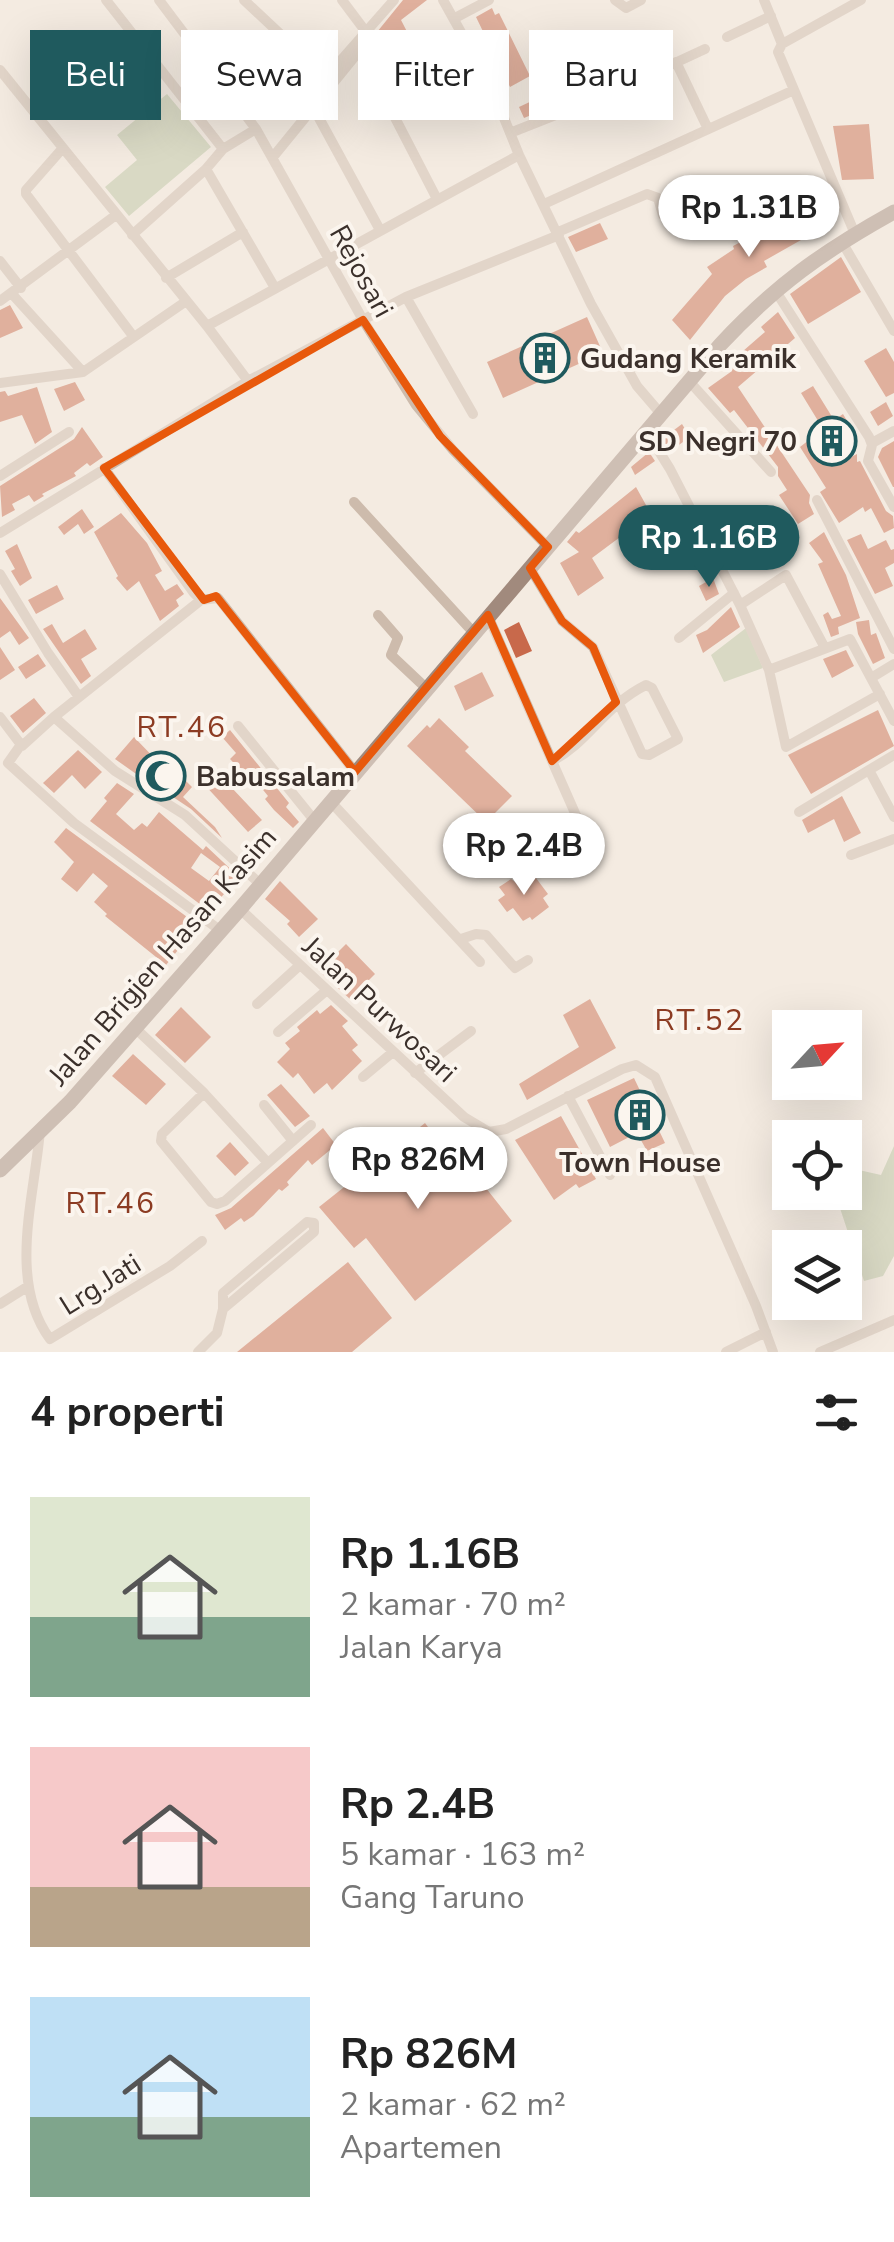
<!DOCTYPE html>
<html lang="id">
<meta charset="utf-8">
<style>
body{margin:0;font-family:"Nunito Sans",sans-serif;background:#f6f6f6;color:#222;height:100vh;display:flex;flex-direction:column;font-size:38px;white-space:nowrap}
*{box-sizing:border-box;margin:0}
p{font-size:32px;color:#767676}
.icon{flex:none;width:55px;height:55px;fill:none;stroke:currentColor;stroke-width:2;stroke-linecap:round;stroke-linejoin:round}
.map{position:relative;height:1352px;overflow:hidden}
.details{display:flex;flex-direction:column;background:#fff;flex:1}
.details>*{flex:none}
.top-card{position:absolute;left:30px;top:30px;width:835px;height:90px;display:flex;gap:20px}
.needle{width:65px;rotate:64deg}
.tools{position:absolute;left:772px;top:1010px;display:grid;gap:20px}
.tools a{display:grid;place-items:center;width:90px;height:90px;border-radius:0px;background:#fff;box-shadow:0 10px 40px #0002;font-size:50px}
.price{position:absolute;translate:-50% -85px;padding:0 22px;border-radius:35px;background:#fff;color:#222;font-size:32px;line-height:65px;filter:drop-shadow(0 2px 5px #0008)}
.price::after{content:'';position:absolute;left:50%;top:60px;width:30px;height:22px;margin-left:-15px;background:inherit;clip-path:polygon(0 0,100% 0,50% 100%)}
.price.active{background:#1f5a5e;color:#fff}
ul{padding:0;list-style:none}
li{display:flex;align-items:center;gap:30px;height:250px;padding:0 30px}
li span{display:grid;place-items:center;flex:none;width:280px;height:200px;border-radius:0px;color:#555}
li>.icon{margin-inline-start:auto}
span .icon{width:120px;height:120px;fill:#fffc;stroke-width:1}
li b{font-size:42px}
h2{display:flex;justify-content:space-between;align-items:center;height:120px;padding:0 30px;font-size:42px}
.tag{padding:0 35px;border-radius:0px;background:#fff;box-shadow:0 10px 40px #0002;font-size:35px;line-height:90px}
.tag.active{background:#1f5a5e;color:#fff}
.map>svg:first-child{display:block}
.green{fill:#b8c4a0}
.building{fill:#c8694b;fill-rule:evenodd}
.lines{fill:none;stroke-linecap:round;stroke-linejoin:round}
.street{stroke:#cdbbac;stroke-width:10}
.secondary{stroke:#a18a7d;stroke-width:15}
.marked{fill:none;stroke:#e8590c;stroke-width:8;stroke-linejoin:round}
.labels{text-anchor:middle;stroke-width:8;stroke-linejoin:round;paint-order:stroke}
.street-label{font-size:28px;fill:#3b302b;stroke:#fbf5ee}
.poi-label{font-size:28px;font-weight:bold;fill:#3b302b;stroke:#fbf5ee;text-anchor:start}
.neighbourhood-label{font-size:30px;letter-spacing:2.5px;fill:#8c3b22;stroke:#fbf5ee}
</style>
<div class="map">
<svg width="894" height="1352" viewBox="0 0 894 1352">
<rect width="100%" height="100%" fill="#f4ebe1"/>
<path class="green" d="M167 94 211 147 129 216 105 187 137 160 117 135Z
M746 628 763 668 724 682 711 655Z
M894 1146V1256L883 1276 864 1281 835 1193 845 1192V1170L850 1168 881 1175Z"/>
<path class="building" d="M403 0H427L401 20 417 51 388 66 373 37Z
M492 8 495 15 499 13 530 76 510 87 476 17Z
M536 99 541 111 524 118 519 107Z
M869 124 874 179 842 180 833 126Z
M820 192 831 214 797 233 801 240 764 261 767 267 746 279 725 296 690 340 672 320 712 274 707 267 734 249 733 246 754 235 752 232 790 212 784 201 793 196 799 204Z
M600 223 608 239 576 252 568 237Z
M841 257 861 292 808 324 790 294Z
M10 305 23 328 0 338V310Z
M778 312 795 338 738 387 810 495 809 503 814 514 798 524 779 495 787 490 778 476V467L734 410 730 413 708 388 732 371 727 365 765 332 761 327Z
M587 317 603 353 503 398 487 362Z
M886 348 894 362V393L886 397 864 361Z
M75 382 85 400 64 411 54 389Z
M813 386 834 420 843 414 856 436V440L840 451 845 460 857 454V462L860 461 886 511 893 516 894 528 884 533 871 508 865 512 863 507 839 523 820 492 826 488 800 447 823 429 801 393Z
M37 387 52 432 35 444 22 415 0 422V392L5 391 8 396Z
M886 402 893 416 878 426 870 412Z
M682 424 690 437 669 452 662 439Z
M82 427 103 457 90 466 87 463 74 473 76 476 42 494 44 496 34 502 29 495 12 504 15 510 2 517 0 486 74 439Z
M894 441V487H893L878 457 882 448Z
M649 452 655 461 635 475 631 467Z
M636 487 651 514 592 558 604 578 578 596 560 563 579 552 567 542 576 531 579 533Z
M82 509 94 527 84 534 78 524 64 535 58 527Z
M121 513 147 543 162 571 155 575 165 591 177 584 184 594 176 600 179 606 160 621 139 581 127 591 116 578 118 576 94 532Z
M731 519 745 543 725 556 712 531Z
M824 532 846 575 860 618 838 627 839 634 831 637 823 615 828 612 832 619 841 616 818 564 823 562 809 543Z
M861 534 868 549 886 540 891 550 894 549V563L885 568 893 586 875 594 847 540Z
M17 544 32 578 20 586 11 571 15 569 5 551Z
M713 578 719 594 706 601 699 586Z
M57 585 64 599 36 614 28 600Z
M0 598 29 638 19 645 10 631 0 638Z
M731 607 740 627 703 653 696 635 707 630Z
M869 620 871 635 876 633 885 658 873 664 858 634 856 622Z
M519 622 532 651 516 658 504 630Z
M52 624 63 643 85 629 97 649 81 659 91 676 81 684 43 629Z
M0 647 15 670 0 680Z
M846 650 854 666 832 678 823 659Z
M38 654 46 666 26 679 18 667Z
M482 672 494 696 465 711 454 686Z
M34 698 46 713 23 733 10 716Z
M878 710 894 746 811 794 788 755Z
M439 718 469 747 465 751 512 796 486 822 407 746 427 725 430 728Z
M230 730 289 803 286 807 299 822 293 828 274 810 265 799 268 796 255 780 252 782 230 759 236 753 222 737Z
M134 737 162 766H170L171 786 151 783V764L139 776 115 759Z
M78 750 102 772 85 789 72 775 54 793 43 783Z
M215 770 262 820 248 832 202 782Z
M182 777 192 787 183 797 215 827 222 838 191 809 167 793Z
M117 783 134 794 116 814 134 830 142 823 147 827 159 812 203 850 206 846 239 877 209 911 90 821 107 801 104 798ZM201 853 220 867 209 881 191 868Z
M842 796 861 833 844 842 834 819 808 833 802 820Z
M66 828 198 925 166 965 105 916 107 914 94 902 108 886 93 873 77 892 61 879 74 862 54 842Z
M533 874 548 894 543 898 549 907 532 920 530 917 523 921 513 908 507 912 498 900 505 895 499 887 511 879 519 885Z
M280 881 318 919 299 937 287 924 290 921 265 899Z
M346 944 375 974 350 999 319 971Z
M590 999 616 1048 527 1100 519 1084 579 1047 563 1015Z
M331 1005 348 1021 342 1026 358 1045 352 1050 362 1061 332 1090 327 1083 314 1094 298 1073 293 1078 277 1062 290 1049 285 1043 300 1031 297 1027 317 1010 320 1014Z
M181 1007 211 1037 185 1063 155 1035Z
M133 1054 166 1084 146 1105 112 1076Z
M634 1078 665 1143 647 1151 637 1133 610 1147 587 1100Z
M281 1084 310 1116 295 1127 267 1095Z
M561 1116 596 1179 579 1188 576 1184 554 1200 515 1140Z
M425 1123 460 1170 467 1164 512 1221 415 1301 366 1238 354 1248 319 1207Z
M323 1128 336 1145 312 1165 308 1160 287 1182 289 1185 282 1191 279 1189 253 1216 244 1222 241 1218 225 1230 215 1215 231 1208Z
M230 1142 249 1163 235 1176 216 1156Z
M348 1262 392 1318 352 1352H237Z"/>
<g class="lines">
<path class="street" d="M106 0 223 149 206 169 132 235
M159 0 256 129 363 320 416 405 453 450 548 547
M244 0 326 77
M342 0 366 32
M443 0 491 86 519 155 591 304 637 386 661 414
M615 0 626 8 641 0
M764 0 782 44 778 52 855 234
M455 18 489 0
M727 37 771 16
M782 44 861 0
M676 62 708 129
M90 66 133 115
M0 70 207 326
M104 82 144 47
M376 82 465 35
M313 107 380 230
M244 112 272 91 279 94 292 110 299 108 394 0
M510 133 606 95 705 49
M62 149 26 190V194L133 336
M223 149 256 129
M273 157 360 50 437 199
M206 169 275 288
M544 204 794 90
M558 232 647 194 658 198 663 215
M842 242 894 331
M0 261 21 288
M166 278 243 232
M775 290 869 437 872 445 868 461 894 507
M12 294 83 372
M406 297 473 414
M0 301 116 215
M248 381 207 326 519 155
M689 381 771 472
M0 383 83 372 185 302
M647 432 670 469 740 605 769 670 850 639 894 721
M872 443 894 431
M104 468 194 593 201 600 218 598 355 772
M0 476 69 432
M817 500 894 649
M354 502 473 632
M0 533 248 381 406 297 559 235
M530 568 562 621 593 647 642 754 649 755 678 739 652 688 646 685C605 705 587 744 552 761
M0 574 48 653 79 697
M740 605 786 575 825 648
M378 615 398 638 391 655 426 688
M488 616 586 838
M679 638 734 593
M769 670 786 747 880 694
M871 678 894 664
M0 717 22 746 54 717 201 600
M54 717 115 771 185 815 259 883
M238 726 314 820
M20 746 8 763 74 823 221 931
M869 770 894 817
M330 801 480 962
M799 812 894 755
M851 855 894 839
M240 909 464 1117 489 1132 506 1129 622 1069 636 1065 655 1077 756 1306 773 1352
M461 939 476 934 486 935 515 968 528 960
M257 1004 300 965
M135 1028 204 1093 162 1134 161 1141 211 1202 217 1204 225 1201 311 1125
M278 1032 327 990
M415 1073 471 1031
M363 1077 393 1052
M204 1093 268 1163
M568 1096 610 1175
M264 1105 293 1141
M40 1130C35 1195 7 1281 50 1339L170 1266 202 1241
M0 1304 27 1287
M223 1309V1293L307 1222 314 1223
M198 1352 217 1333 223 1309 314 1232V1223
M726 1352 766 1332
M820 1352 894 1320"/>
<path class="secondary" d="M0 1170 70 1102 240 909 720 345C776 285 822 252 894 212"/>
</g>
<path d="M0 0H894V1352H0ZM363 320 440 436 548 547 530 568 562 621 593 647 616 702 552 761 488 615 355 772 216 596 204 600 104 468Z" fill="#f4ebe1" fill-opacity=".55" fill-rule="evenodd"/>
<path class="marked" d="M363 320 440 436 548 547 530 568 562 621 593 647 616 702 552 761 488 615 355 772 216 596 204 600 104 468Z"/>
<defs>
<g id="building-ring" transform="scale(2.5)"><circle r="9.5" fill="#fbf5ee" stroke="#1f5a5e" stroke-width="1.5"/><path d="M-4-6H4V6H1V3H-1V6H-4ZM-2.5-4.3h1.7v1.8h-1.7ZM.8-4.3h1.7v1.8H.8ZM-2.5-1h1.7V.8h-1.7ZM.8-1h1.7V.8H.8Z" fill="#1f5a5e"/></g>
<g id="mosque-ring" transform="scale(2.5)"><circle r="9.5" fill="#fbf5ee" stroke="#1f5a5e" stroke-width="1.5"/><path d="M3.5-4.9A6 6 0 1 0 3.5 4.9A5 5 0 1 1 3.5-4.9Z" fill="#1f5a5e"/></g>
</defs>
<g fill-rule="evenodd">
<use href="#building-ring" x="545" y="358"/>
<use href="#building-ring" x="832" y="441"/>
<use href="#mosque-ring" x="161" y="776"/>
<use href="#building-ring" x="640" y="1115"/>
</g>
<g class="labels">
<g class="street-label">
<text transform="translate(362 271) rotate(61)" y="10">Rejosari</text>
<text transform="translate(162 956) rotate(-49)" y="10">Jalan Brigjen Hasan Kasim</text>
<text transform="translate(380 1009) rotate(43)" y="10">Jalan Purwosari</text>
<text transform="translate(100 1284) rotate(-32)" y="10">Lrg.Jati</text>
</g>
<g class="poi-label">
<text x="580" y="368">Gudang Keramik</text>
<text x="797" y="451" text-anchor="end">SD Negri 70</text>
<text x="196" y="786">Babussalam</text>
<text x="640" y="1172" text-anchor="middle">Town House</text>
</g>
<g class="neighbourhood-label">
<text x="182" y="737">RT.46</text>
<text x="700" y="1030">RT.52</text>
<text x="111" y="1213">RT.46</text>
</g>
</g>
</svg>
<div class="tools">
<a><svg class="needle" viewBox="-14 -14 28 28"><path d="M0-13l5 13h-10z" fill="#e53935"/><path d="M0 13l5-13h-10z" fill="#767676"/></svg></a>
<a><svg class="icon" aria-label="locate" viewBox="0 0 24 24"><circle cx="12" cy="12" r="6"/><path d="M12 2v4M12 18v4M2 12h4M18 12h4"/></svg></a>
<a><svg class="icon" aria-label="layers" viewBox="0 0 24 24"><path d="M12 4l9 5-9 5-9-5zM3 14l9 5 9-5"/></svg></a>
</div>
<b class="price" style="left:749px;top:260px">Rp 1.31B</b>
<b class="price active" style="left:709px;top:590px">Rp 1.16B</b>
<b class="price" style="left:524px;top:898px">Rp 2.4B</b>
<b class="price" style="left:418px;top:1212px">Rp 826M</b>
<div class="top-card">
<a class="tag active">Beli</a>
<a class="tag">Sewa</a>
<a class="tag">Filter</a>
<a class="tag">Baru</a>
</div>
</div>
<section class="details">
<h2>4 properti<svg class="icon" aria-label="filters" viewBox="0 0 24 24"><path d="M4 7h16M4 17h16"/><circle cx="9" cy="7" r="2"/><circle cx="15" cy="17" r="2"/></svg></h2>
<ul>
<li><span style="background:linear-gradient(#dfe7d0 60%,#7fa58c 0)"><svg class="icon" aria-label="home" viewBox="0 0 24 24"><path d="M3 11l9-7 9 7M6 9v11h12V9"/></svg></span><div><b>Rp 1.16B</b><p>2 kamar · 70 m²</p><p>Jalan Karya</p></div></li>
<li><span style="background:linear-gradient(#f6c9c9 70%,#b9a48a 0)"><svg class="icon" aria-label="home" viewBox="0 0 24 24"><path d="M3 11l9-7 9 7M6 9v11h12V9"/></svg></span><div><b>Rp 2.4B</b><p>5 kamar · 163 m²</p><p>Gang Taruno</p></div></li>
<li><span style="background:linear-gradient(#bfe0f5 60%,#7fa58c 0)"><svg class="icon" aria-label="home" viewBox="0 0 24 24"><path d="M3 11l9-7 9 7M6 9v11h12V9"/></svg></span><div><b>Rp 826M</b><p>2 kamar · 62 m²</p><p>Apartemen</p></div></li>
</ul>
</section>
